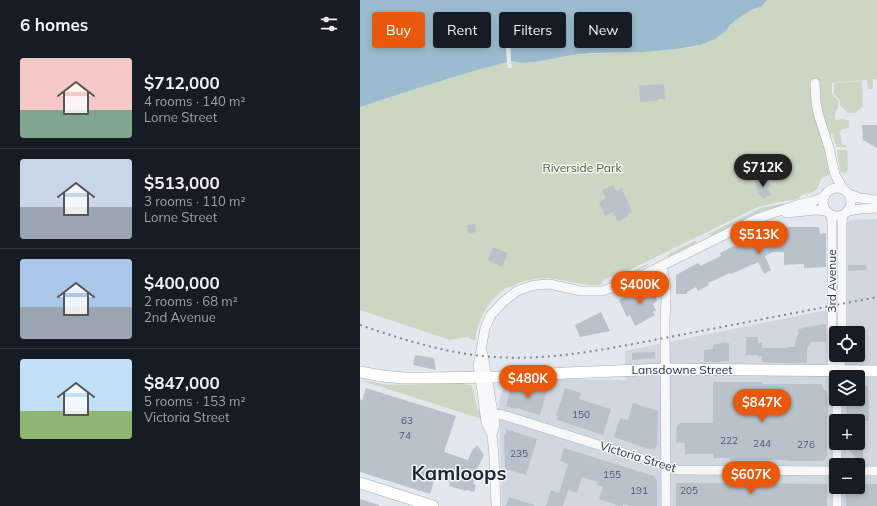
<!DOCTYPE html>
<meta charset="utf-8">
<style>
body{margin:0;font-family:Mulish,sans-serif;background:#242831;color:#f1f3f6;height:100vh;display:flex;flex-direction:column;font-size:15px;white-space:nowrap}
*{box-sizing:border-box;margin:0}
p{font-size:13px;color:#9ea1a6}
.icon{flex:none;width:22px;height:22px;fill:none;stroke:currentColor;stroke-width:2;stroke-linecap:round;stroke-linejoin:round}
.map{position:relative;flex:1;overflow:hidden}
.drawer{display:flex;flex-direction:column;background:#171b24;width:360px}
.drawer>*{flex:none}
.guide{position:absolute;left:12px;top:12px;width:380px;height:36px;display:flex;gap:8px}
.fabs{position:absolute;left:469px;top:326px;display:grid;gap:8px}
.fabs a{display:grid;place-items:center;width:36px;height:36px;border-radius:4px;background:#171b24;box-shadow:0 2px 6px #0003;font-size:20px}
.price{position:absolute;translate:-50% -34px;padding:0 9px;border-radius:14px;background:#ea580c;color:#fff;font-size:13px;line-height:26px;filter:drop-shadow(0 1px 2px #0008)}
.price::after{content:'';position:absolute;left:50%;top:24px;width:12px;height:9px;margin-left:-6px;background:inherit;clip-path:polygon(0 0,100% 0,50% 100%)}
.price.selected{background:#222;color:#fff}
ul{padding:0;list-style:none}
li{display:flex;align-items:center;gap:12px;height:100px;padding:0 20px}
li+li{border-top:1px solid #363941}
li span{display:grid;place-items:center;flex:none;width:112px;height:80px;border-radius:4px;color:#555}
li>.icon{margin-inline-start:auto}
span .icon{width:48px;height:48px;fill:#fffc;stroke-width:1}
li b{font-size:17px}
h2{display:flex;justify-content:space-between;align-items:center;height:48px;padding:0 20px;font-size:17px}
.pill{padding:0 14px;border-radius:4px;background:#171b24;box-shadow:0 2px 6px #0003;font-size:14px;line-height:36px}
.pill.selected{background:#ea580c;color:#fff}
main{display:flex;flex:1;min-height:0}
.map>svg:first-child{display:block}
.built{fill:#d0d7de;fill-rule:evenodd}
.green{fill:#cbd6c3}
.water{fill:#9bbcce}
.pier{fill:#e2e8ec}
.building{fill:#b9c2ca}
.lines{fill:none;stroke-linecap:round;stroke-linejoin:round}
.minor-casing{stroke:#a7b0b7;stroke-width:10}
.major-casing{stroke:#a0aeb9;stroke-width:12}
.minor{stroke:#f6f8f9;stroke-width:9}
.major{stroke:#fff;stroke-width:11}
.rail{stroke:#7a8a97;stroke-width:2;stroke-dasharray:2 4;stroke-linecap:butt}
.labels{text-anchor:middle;stroke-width:3;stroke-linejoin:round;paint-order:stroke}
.number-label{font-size:10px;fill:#4d5a66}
.park-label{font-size:12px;fill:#456235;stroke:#f2f6f9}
.street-label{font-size:12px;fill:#293845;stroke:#f2f6f9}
.town-label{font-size:20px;font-weight:bold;fill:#1b2936;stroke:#f2f6f9}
</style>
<main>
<section class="drawer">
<h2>6 homes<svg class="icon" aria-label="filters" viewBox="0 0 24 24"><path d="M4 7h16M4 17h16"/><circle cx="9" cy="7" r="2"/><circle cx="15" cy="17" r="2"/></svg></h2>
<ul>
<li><span style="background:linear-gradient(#f6c9c9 65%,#7fa58c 0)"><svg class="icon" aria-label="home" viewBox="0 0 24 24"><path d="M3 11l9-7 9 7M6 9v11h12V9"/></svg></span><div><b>$712,000</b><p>4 rooms · 140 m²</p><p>Lorne Street</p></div></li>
<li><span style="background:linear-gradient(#c9d6e8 60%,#9aa5b1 0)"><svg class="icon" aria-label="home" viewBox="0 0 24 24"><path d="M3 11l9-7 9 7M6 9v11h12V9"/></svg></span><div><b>$513,000</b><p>3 rooms · 110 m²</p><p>Lorne Street</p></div></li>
<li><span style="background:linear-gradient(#a9c7e8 60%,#9aa5b1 0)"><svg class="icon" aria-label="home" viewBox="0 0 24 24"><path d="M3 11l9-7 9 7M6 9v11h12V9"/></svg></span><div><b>$400,000</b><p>2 rooms · 68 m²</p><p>2nd Avenue</p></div></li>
<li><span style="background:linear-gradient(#bfe0f5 65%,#8fb573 0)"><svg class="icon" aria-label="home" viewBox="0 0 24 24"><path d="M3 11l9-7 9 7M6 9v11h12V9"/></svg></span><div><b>$847,000</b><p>5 rooms · 153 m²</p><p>Victoria Street</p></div></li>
</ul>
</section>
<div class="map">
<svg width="517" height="506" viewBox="0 0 517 506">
<rect width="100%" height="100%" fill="#e2e8ec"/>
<path class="built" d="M517 219V506H142L139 400 143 390 149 384 155 381 184 379 266 380 265 370V351L467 310 470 328 482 327 486 223 490 220ZM476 333H498V355H476ZM476 377H498V399H476ZM476 421H498V443H476ZM476 465H498V487H476Z"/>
<path class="green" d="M407 0H517V79H513V87L512 89H508L507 80 472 83V94L478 100V108L475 113V120L485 119V120L489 121V128L482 129 481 131 480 132 482 145H486V147H477L476 144H475L473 135 471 133 469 175C456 178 462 186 455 191 448 195 444 191 438 199L419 202 398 207 259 275 244 279C243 281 243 282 241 284 232 289 198 277 186 278 173 278 162 281 150 287H147C128 301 118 317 115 341L107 337 90 340 0 310V107C48 91 97 75 146 62V44L147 68H152L151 61 162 63 175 62 212 55 297 51 327 48 340 45 366 31 370 25 376 20 393 9 401 7Z
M502 81 503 106 495 113H488L480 105 479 99 474 94V84L477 83Z
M477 150H487L488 169 487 171 483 174V172H480Z
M422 204H426V205L402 211 353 235H349L350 233 401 208Z
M334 241H337L334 244 308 257V255L309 254Z
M287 264 289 265 262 279H258Z
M0 380 29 385 105 383 106 385H111L114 391 115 401 122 419Z"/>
<path class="water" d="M0 0H407L401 7 393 9 376 20 370 25 366 31 355 39 340 45 317 49 284 52 231 53 212 55 175 62 162 63 151 61 150 44H146L147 62C97 75 48 91 0 107Z"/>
<path class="pier" d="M150 36 152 39V42L150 44 151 63 149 62V47V62L147 64 146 44 144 42V39L146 37Z"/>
<path class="building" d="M304 84 305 99H297V101L280 102 279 86Z
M502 125H517V148L503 140Z
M403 178 404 180 408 179 411 186 408 188 411 195 402 199 395 185 396 184 395 182Z
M253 185 256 191 262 188 272 212 268 214 269 216 258 222 253 212 245 216 239 202 246 198 242 190Z
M115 224 116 232 108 234 107 225Z
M430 227H459L460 234 466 233V267L444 268V264L424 265V252H413L405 256 411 270 404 274 398 262 371 274 370 273 348 283 349 285 338 291 336 287 327 292V294H316V275L338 263 340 266 361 256 360 253 382 242 379 237 397 228 400 233 409 229Z
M133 247 148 253 142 267 128 260Z
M488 265H506L507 270 488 271Z
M291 284 298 296 296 297 297 301 293 304 296 310 293 312 295 315 275 326 270 315 267 317 259 300Z
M241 312 250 331 220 337 215 325Z
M466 324V342H451L447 348V363H418L402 362V356H398V355H386V337H398V343H402V348H428V347H435V342L437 339 436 338 439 332 437 330 446 327Z
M361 342 369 343V361H361V362H344V350L353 349V345L361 343Z
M295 352V358L272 360V353Z
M55 355 74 358 76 370 53 365Z
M353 382H402V384H462L463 389 467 392 468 399V417L467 418V457L463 461H431L421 460H370V458H353V454H325V443L319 442 316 443 317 426 320 423H353Z
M183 383 181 388 187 390 180 415 157 408V409L146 406 151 388 169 393 172 385Z
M498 386H508L509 421H487L486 400H488V399H498Z
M6 388 96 416 84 452 108 460 112 451 117 445 124 455 119 465 113 484 116 485 114 492 107 490 106 491 89 486 90 482 75 478 70 494 0 472V399L2 401Z
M205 388 221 393 219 399 251 409 243 435 197 420 198 416H196Z
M273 403 298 411 297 445 295 449H288L254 437 260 418 268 420Z
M146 429 177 439 166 475 145 469 144 435H146Z
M487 443H503V458H496L487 448Z
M204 448 294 476 297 480V506H270L263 504V506L254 505 255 504 239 499 243 487 237 485 238 482 222 477 217 493 208 490 203 506H186L191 490 199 493 208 464 200 461Z
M316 483 467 484V506H316Z
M498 484H517V506H486L485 491H488L492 487H498Z
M149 497 174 505V506H146Z
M0 499 19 505V506H0Z"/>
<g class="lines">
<g class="minor-casing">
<path id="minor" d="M455 83 456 102 458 113 469 148 475 175 484 190
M463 202a14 14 0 1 1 28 0a14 14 0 1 1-28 0Z
M489 194 500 198 517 200
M488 211 500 209 517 208
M426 213 455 210 466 211
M471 215 472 222V363L477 370
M301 266C308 284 306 301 305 320L306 506
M482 333V222L483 215
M123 354 135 424 132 435
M477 377V370L481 362V355
M477 399V421
M127 403C129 415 133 413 143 415L318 470 476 471
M477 465V443
M498 471H517
M477 487V506
M136 506 134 456 132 435 126 422 123 400 122 391 118 366 125 328 131 315 143 302 157 291 171 286 176 285 189 284 221 291H242L254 287 277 278 346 244 396 219 437 205 454 201 465 196"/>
</g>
<g class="major-casing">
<path id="major" d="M0 372 22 376 43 378H66L138 377 206 373 306 369 517 371
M0 483 73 506"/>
</g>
<use href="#minor" class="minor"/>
<use href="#major" class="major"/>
<path class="rail" d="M0 325C44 340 88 354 135 357 196 361 256 347 315 336 382 323 450 310 517 297"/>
</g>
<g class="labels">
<g class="number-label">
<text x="221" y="418">150</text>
<text x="47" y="424">63</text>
<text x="45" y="439">74</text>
<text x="369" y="444">222</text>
<text x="402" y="447">244</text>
<text x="446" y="448">276</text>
<text x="159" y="457">235</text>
<text x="252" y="478">155</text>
<text x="279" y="494">191</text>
<text x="329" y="494">205</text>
</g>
<g class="park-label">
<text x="222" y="172">Riverside Park</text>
</g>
<g class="street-label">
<text transform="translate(472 281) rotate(-90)" y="4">3rd Avenue</text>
<text x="322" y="374">Lansdowne Street</text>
<text transform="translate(278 457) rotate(17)" y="4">Victoria Street</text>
</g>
<g class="town-label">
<text x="99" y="480">Kamloops</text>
</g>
</g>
</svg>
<div class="fabs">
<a><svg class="icon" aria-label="locate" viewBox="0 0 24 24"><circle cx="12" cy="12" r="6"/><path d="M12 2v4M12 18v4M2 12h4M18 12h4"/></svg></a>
<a><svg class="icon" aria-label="layers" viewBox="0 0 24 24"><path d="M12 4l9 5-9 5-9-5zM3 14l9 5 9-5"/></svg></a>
<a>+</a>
<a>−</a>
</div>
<b class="price selected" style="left:403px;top:188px">$712K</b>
<b class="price" style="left:399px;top:255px">$513K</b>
<b class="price" style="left:280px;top:305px">$400K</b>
<b class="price" style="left:168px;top:399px">$480K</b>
<b class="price" style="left:402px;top:423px">$847K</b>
<b class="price" style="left:391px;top:495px">$607K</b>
<div class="guide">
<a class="pill selected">Buy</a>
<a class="pill">Rent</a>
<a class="pill">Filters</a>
<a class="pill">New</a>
</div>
</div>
</main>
